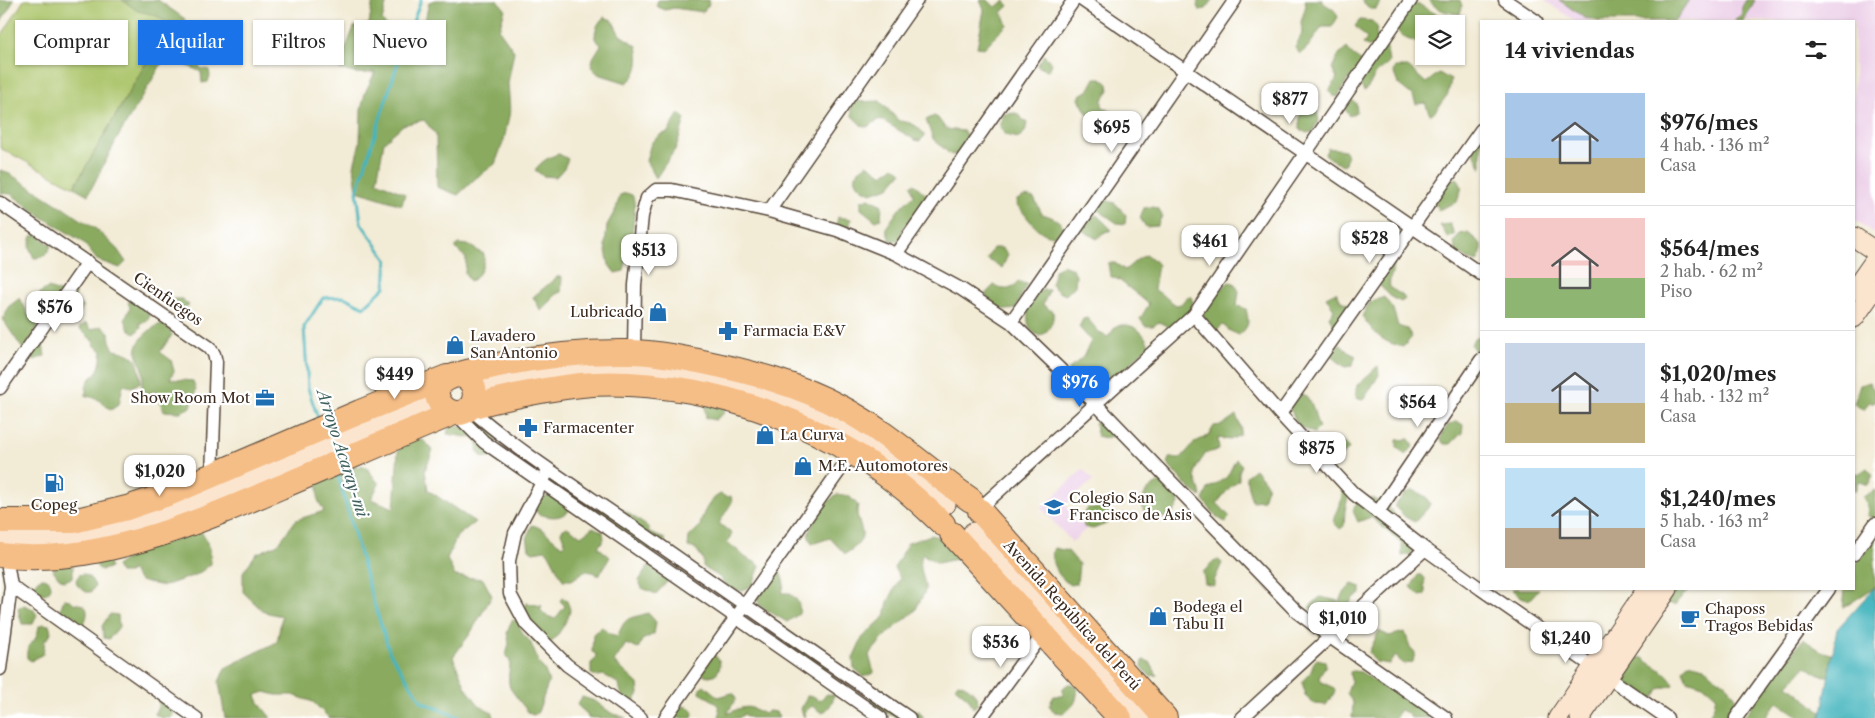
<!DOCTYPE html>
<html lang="es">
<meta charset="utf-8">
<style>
body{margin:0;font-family:"Libre Caslon Text",serif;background:#f2f2f2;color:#222;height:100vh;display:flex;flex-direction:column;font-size:19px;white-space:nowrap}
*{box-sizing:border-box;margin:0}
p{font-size:16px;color:#767676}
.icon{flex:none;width:28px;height:28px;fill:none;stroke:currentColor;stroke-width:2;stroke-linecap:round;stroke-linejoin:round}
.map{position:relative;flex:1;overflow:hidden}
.panel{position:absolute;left:1480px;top:20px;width:375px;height:570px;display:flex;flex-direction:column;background:#fff;border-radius:0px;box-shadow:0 1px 4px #0004}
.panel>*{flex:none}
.guide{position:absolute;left:15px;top:20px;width:475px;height:45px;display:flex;gap:10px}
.tools{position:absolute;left:1415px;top:15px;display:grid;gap:10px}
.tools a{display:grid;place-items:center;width:50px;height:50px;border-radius:0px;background:#fff;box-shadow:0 1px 4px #0004;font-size:25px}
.price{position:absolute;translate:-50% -42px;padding:0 11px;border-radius:10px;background:#fff;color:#222;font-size:16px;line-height:32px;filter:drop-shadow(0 1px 2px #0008)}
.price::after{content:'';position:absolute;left:50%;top:30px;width:15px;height:11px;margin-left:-8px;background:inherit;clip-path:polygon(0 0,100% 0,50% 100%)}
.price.on{background:#1a73e8;color:#fff}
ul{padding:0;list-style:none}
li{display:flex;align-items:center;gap:15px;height:125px;padding:0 25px}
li+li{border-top:1px solid #e0e0e0}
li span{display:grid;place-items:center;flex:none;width:140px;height:100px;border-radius:0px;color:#555}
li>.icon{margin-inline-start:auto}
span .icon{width:60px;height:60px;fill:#fffc;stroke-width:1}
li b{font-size:21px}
h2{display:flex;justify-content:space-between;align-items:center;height:60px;padding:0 25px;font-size:21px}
.pill{padding:0 18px;border-radius:0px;background:#fff;box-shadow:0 1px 4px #0004;font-size:18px;line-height:45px}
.pill.on{background:#1a73e8;color:#fff}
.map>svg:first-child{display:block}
.built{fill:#edd1e9}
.green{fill:#acc56a;stroke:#747844}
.forest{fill:#89aa5e;stroke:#626a3e}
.water{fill:#45b5be;stroke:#40706e}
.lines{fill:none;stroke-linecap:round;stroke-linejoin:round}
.stream{stroke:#45b5be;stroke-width:3}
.street-casing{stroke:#564739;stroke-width:15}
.secondary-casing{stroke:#564739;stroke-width:21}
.highway-casing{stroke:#564739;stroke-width:26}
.street{stroke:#fff;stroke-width:12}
.secondary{stroke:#fbe5cf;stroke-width:19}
.highway{stroke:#f6be87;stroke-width:24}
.labels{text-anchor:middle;stroke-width:4.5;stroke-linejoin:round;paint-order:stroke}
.street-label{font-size:15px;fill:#3b2a1e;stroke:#fff}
.poi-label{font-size:15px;fill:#3b2a1e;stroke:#fff;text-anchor:start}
.water-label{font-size:16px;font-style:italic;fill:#3f625e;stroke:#fff}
</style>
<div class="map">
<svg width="1875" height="718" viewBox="0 0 1875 718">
<rect width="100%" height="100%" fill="#fff"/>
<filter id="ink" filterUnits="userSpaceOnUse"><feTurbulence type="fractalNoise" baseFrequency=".02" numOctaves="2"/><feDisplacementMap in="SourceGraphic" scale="10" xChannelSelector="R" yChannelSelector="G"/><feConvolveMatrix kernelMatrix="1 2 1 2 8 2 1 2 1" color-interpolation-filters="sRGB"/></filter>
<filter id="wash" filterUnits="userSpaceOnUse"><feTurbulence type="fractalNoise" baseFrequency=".0096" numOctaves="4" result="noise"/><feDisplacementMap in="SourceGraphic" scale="20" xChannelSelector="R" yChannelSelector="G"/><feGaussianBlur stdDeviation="1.12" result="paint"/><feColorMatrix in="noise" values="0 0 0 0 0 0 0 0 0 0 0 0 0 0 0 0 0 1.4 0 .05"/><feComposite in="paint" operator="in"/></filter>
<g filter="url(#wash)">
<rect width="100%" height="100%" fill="#f2ebd5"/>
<path class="built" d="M1544 0H1875V234L1854 219V21H1575Z
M1083 469 1093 480 1065 505 1086 529 1072 542 1041 508Z"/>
<path class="green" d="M24 0H131L169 23 74 187 0 148V38Z"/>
<path class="forest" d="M0 0H14L0 24Z
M122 0H158L185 19 158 70 118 137 88 195 74 187 169 24 155 15 138 11Z
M373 0H387L382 21 397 35 424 26 429 2 435 0H497L505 9 499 30 514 51 508 83 510 111 504 140 495 164 476 178 458 195 437 187 436 135 424 120 403 125 384 142 377 181 405 194 402 205 357 191 354 166 360 142 361 110 365 93 375 72C357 75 349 73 332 65L346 48 354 27 369 24Z
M658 0H708L709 4 703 12 674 8 665 10 656 6Z
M980 0H988L995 7 1005 1 1009 6 1002 12 1007 25 984 48 977 47 984 10Z
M1199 0H1213L1206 9 1199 10 1197 6Z
M1305 0H1322V2L1334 10 1338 17 1332 27H1322L1308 47 1300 54 1295 48 1302 33 1301 22 1306 5Z
M1361 0H1380L1381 1 1376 9H1370Z
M1428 0H1460L1462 6 1460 14C1447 13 1437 10 1428 0Z
M1559 0H1689L1675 21H1598L1585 18Z
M1746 0H1755L1744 21H1735L1736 18 1741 17 1742 7Z
M1412 4 1420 5 1438 15 1441 24H1424V46L1405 38 1398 32 1395 19Z
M604 17 612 20 620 35 637 46C640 61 639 73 627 83L598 74 591 67 593 58 601 45 595 39C595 29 597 24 604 17Z
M1360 20 1372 21 1377 27 1376 35 1387 48 1389 63C1385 67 1379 70 1376 74 1371 80 1371 86 1364 91L1360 84 1365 71 1373 67 1377 55 1375 47H1370L1363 44 1367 39 1355 26Z
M223 26 230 28 235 36 230 42 222 43 214 36 217 28Z
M1347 48 1352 55 1362 62 1355 74 1347 80 1338 97 1333 96 1329 91 1337 78 1332 68 1338 56Z
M189 53 196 54 200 68 209 70 210 76 208 82 202 83 201 72 186 65 183 58Z
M1044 55 1052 63 1049 71 1037 66Z
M1395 67H1408L1426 83 1439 73 1451 80 1448 94 1433 114 1430 115 1425 103 1416 104 1413 96 1398 84 1393 71Z
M1095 78H1101L1108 84 1109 90 1102 100V106C1118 117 1130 119 1127 142L1087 113 1079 99 1081 94 1088 91Z
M1306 96 1314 101 1319 120 1312 132 1307 133 1299 129 1302 97Z
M1273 97 1277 100 1278 105 1276 111 1264 109C1265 103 1266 99 1273 97Z
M1350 99 1356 103 1357 112 1350 116 1343 107Z
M880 101 899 121C911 122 918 125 925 136L920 141 915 140 880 119 867 127 862 126 852 116 851 107 854 102Z
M679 113 685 119 676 148 656 178 646 161 651 143 660 135 668 132Z
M1016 113 1027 123 1025 132 1018 138 1005 135 1000 127 1004 114Z
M934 116 938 118 946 129 964 131 968 139 963 144V149L961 153 951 155 933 139 926 120Z
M1481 135V169L1474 152 1477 139Z
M1328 148 1344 150 1348 156 1344 165 1335 162 1325 154Z
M559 154 568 159 564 168 556 177 543 176 535 170C542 161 548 157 559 154Z
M867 164 883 175 894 166 902 172 889 187 871 193C863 190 857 186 855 177L860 169Z
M0 170 7 172 96 229 117 249 126 262 120 268 97 260 83 242 39 215 11 194 0 193Z
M1457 178 1462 187 1457 202 1438 210 1434 198 1445 182Z
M914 184 929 197 907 225 902 229 903 241 890 240 886 228 899 209 914 195 911 185Z
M626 193 632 195C640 207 627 255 624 271L615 273 609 265 605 246 607 225 616 209 620 195Z
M1025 196 1034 198 1042 214C1053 217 1063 221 1066 233L1063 236C1039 239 1032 222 1017 205V200Z
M869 198 882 205 881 219 876 221 861 209V201Z
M1101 199 1115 203 1126 215 1125 224 1117 223 1098 210 1096 204Z
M1152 207 1159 209 1162 216 1157 226 1146 227 1140 218 1144 208Z
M1097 215 1112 230 1105 232 1097 239 1082 230 1084 220Z
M838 217 851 219 849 231 836 226Z
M1450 224 1455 235 1448 238 1440 225Z
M1468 233 1481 244V254L1477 262 1468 259 1456 252 1454 243 1459 234Z
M37 235 51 245C48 254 44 258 34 258L29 247 32 236Z
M458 244 468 245 484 254C485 265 480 277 470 281L465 273 466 258 455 248Z
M993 248H1002L1008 255 1002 268 987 259Z
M1146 255 1153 259 1158 265 1154 289 1176 305 1181 304 1187 297H1191C1199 310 1180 321 1171 328L1159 322 1153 326H1145L1140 319 1149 304 1119 280 1110 276 1108 263H1115L1125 270 1138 259Z
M1394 262C1394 274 1388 277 1390 288L1402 295 1405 299 1401 302 1390 296 1378 283Z
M1062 265 1073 269 1076 275 1075 286 1066 295 1059 292 1051 285 1055 270Z
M557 277H562L561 292 556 294 541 311 533 297Z
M1018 282 1027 284 1015 309C998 312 997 307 986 296L987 292 994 285C1005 290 1009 292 1018 282Z
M1229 282 1234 283 1239 291 1237 305 1246 309C1249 322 1250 326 1239 335L1230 331 1223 325 1215 332 1203 319 1204 304Z
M48 288 62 293 74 291 76 295 73 300 83 307 79 313H64L54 307 53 301 47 309 37 301 41 292Z
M1042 290H1049L1043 305 1053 312C1055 321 1048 333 1040 336 1023 329 1028 314 1029 298Z
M1336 292 1341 301 1353 306 1336 328 1329 317 1334 309 1326 297Z
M1384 297 1393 309 1398 326 1407 329 1412 337 1403 347C1380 341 1376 335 1362 316L1370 302Z
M20 298 29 316 38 324 34 337 43 344 45 356 34 360 22 348 3 320 8 307Z
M173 299H182L189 305 180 310 171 308Z
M134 300 146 310 150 316 146 322 140 323 141 327 135 334 128 328 125 319 130 308 128 302Z
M1087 318 1100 333 1108 337 1116 326C1132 322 1143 330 1149 345 1136 358 1121 370 1112 386L1088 391 1069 377V369L1083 357 1091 341 1079 327 1083 319Z
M86 323 91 330 101 326 109 332 110 341 114 350C137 354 139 360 141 382L132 387 123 385 119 404 111 410 96 398 86 396C85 375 94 381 99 368 101 363 101 356 102 351L94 345 93 341 79 328Z
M161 324 168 327 172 335 160 352 171 360 174 371 170 379 193 381 196 390 191 407 180 412 164 411 155 391 147 394 141 390C142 384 144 377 143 371 143 365 138 362 137 356 133 342 150 328 161 324Z
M1481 336V351L1477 354 1471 345 1474 338Z
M1335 345H1341L1348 352 1356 356 1352 366 1345 367 1329 354Z
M1378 366 1379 375 1364 399 1356 398 1357 385C1366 380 1370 372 1378 366Z
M1869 382 1875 392V402H1869L1864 410 1854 404 1860 385Z
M1302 394C1315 401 1314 416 1319 428L1314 433 1298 426 1290 408 1295 396Z
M1432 400 1436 410 1432 416 1425 415 1424 407Z
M707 402 724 405V413L715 420 706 418 705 409Z
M463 414 501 435 498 440 490 442 493 455 490 458 482 457 477 450 478 443 473 438 447 434 449 427 456 425 465 429Z
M1236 415 1241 428 1240 435 1230 440 1218 438 1219 450 1206 453C1202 460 1194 468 1195 476 1196 483 1201 489 1201 497L1189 488 1167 464 1169 458H1181L1195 442 1208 436 1214 426 1222 425Z
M1102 416 1118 433 1106 438 1097 436 1095 424Z
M1457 421 1463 425 1462 433 1451 444H1444L1440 439 1447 426Z
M406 438 423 440 433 450 425 470 428 490 475 522 457 536 447 559 455 576 483 579 492 596 470 634 453 657 466 688 479 705 493 713 494 718H329L313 702 293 695H276L265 692 256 695C259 705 265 710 271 718H225L219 682 225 668 277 642 282 616 264 612 243 592V572L256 554 278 544 296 520 324 511 318 500V483L337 465 366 467 379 484 371 499 394 508 398 451Z
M1409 439 1414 446 1405 455 1397 447V440Z
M1340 441 1346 444 1349 449 1345 453 1339 456 1334 451 1336 444Z
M1236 459 1242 465 1239 472V480L1231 486 1217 503 1230 517 1225 522 1217 517 1203 500 1208 489 1227 477Z
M1867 468 1873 475 1868 485 1858 481 1855 491 1854 492V472L1858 474Z
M1255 469 1268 485 1263 500 1252 501 1248 488 1246 476Z
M1165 480 1172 485 1179 503C1170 522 1162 520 1144 512 1138 495 1149 486 1165 480Z
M1344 485 1349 492 1345 511 1344 526 1340 529 1334 523 1336 512 1340 505Z
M571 487 604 504 618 506 648 527 650 533 665 539V549L651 556 571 509C560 519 553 518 538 514L535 508 537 501 548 496 558 498Z
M1413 490 1426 497 1430 504 1427 509 1415 522 1405 517 1394 506 1405 494Z
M1875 490V520L1868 516V507L1863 497Z
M721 494 726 497 731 496 732 502 719 523 732 534 727 543C735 547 739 552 745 557 750 561 756 561 760 566L753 584 743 591 730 589 718 576 703 567V559L696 549 688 547 689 537 700 526C701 515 711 497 721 494Z
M837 494 849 496 858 505C852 526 878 535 845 554L830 538 812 544 808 535C815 517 822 506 837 494Z
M1367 498H1372L1389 507 1397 518 1399 527 1418 549 1408 555 1402 556V544L1371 517 1358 522 1353 511 1356 504Z
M1102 506 1108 511 1106 524 1093 529 1084 527 1082 515 1089 507 1094 509Z
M532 525C546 528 551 540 563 546L565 543 561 532 562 530 567 527 581 536 593 527 603 532 604 539 598 547 610 557 599 576 593 572 585 571 572 580H563L548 552 545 550 533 552 529 549 527 536Z
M201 531 210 548 211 564 198 574 164 586 140 581 131 570 129 573H120L116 566 134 553Z
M931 535 949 540 966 557 938 563 922 554 920 565 926 589 915 611 886 635 869 655 874 673 864 677 854 668 853 658 862 638 885 616 888 602 900 578 894 568 908 543Z
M1875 539V587L1843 608 1845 589H1854V567Z
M1054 548 1068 551 1079 564 1077 584 1070 585C1060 578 1047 562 1054 548Z
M96 554 108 556 110 568 101 570 97 567Z
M71 559 73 567V577L65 581 59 578 53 570 61 560Z
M1217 559 1222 563 1214 581V586L1205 584 1203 572Z
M653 563 670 575 667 582 656 594 642 588 639 581 648 566Z
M770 573 781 574 784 584 782 593H789C797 598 801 605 799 614L787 622 760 606 757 599Z
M83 574C89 575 93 581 95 586L91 592H86L77 585 76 580 79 575Z
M1418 575H1421L1425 578 1424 585 1426 593 1424 595 1420 596 1411 587Z
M35 586a8 8 0 1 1 16 0a8 8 0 1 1-16 0Z
M1352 584 1361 587V594L1353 598 1347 608 1340 602 1343 594Z
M1511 589H1539L1529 600 1519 596Z
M1656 589H1690C1685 595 1679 598 1675 605L1664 602Z
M1320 597 1339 601 1337 616C1322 619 1320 619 1309 607Z
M562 598 566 599C567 602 570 607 570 610 569 619 554 643 546 646 543 647 541 646 538 646 527 633 522 621 526 603L542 606 540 609 545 615 555 619 565 606 560 601Z
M64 599 70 600 75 604C90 603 89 615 83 625L78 623 75 616 63 613 60 610Z
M24 605 33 609 37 615 33 624H22L18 609Z
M648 613 656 622 654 634 642 640 638 649 626 644 614 662 638 684 639 694 634 701C622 702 621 694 619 684L604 675 597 676 591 674V663L595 660 596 654 592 652 593 634 602 627 610 634 618 636C625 615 630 619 648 613Z
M110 614 118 615 119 627 109 639 104 638 102 626Z
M512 620 517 621 523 634 530 641 539 663 545 671 549 681 538 712 534 715 530 714C527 711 511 690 510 688 507 679 510 669 510 660L506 656 509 643 507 633Z
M43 624 49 625 51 632 49 637 45 640 43 654 31 661 27 658C26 647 29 646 35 639 38 635 38 630 39 626Z
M1379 631 1389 636 1405 632 1410 647 1415 652 1413 662 1404 664 1395 656 1389 664 1376 662 1369 652Z
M795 637 829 664 825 673 788 647Z
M1803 639 1821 651 1841 657 1836 677 1819 675 1806 666 1788 685 1822 712 1821 718H1801L1777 702 1765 718H1743Z
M698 665a11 11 0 1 1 22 0a11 11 0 1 1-22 0Z
M1630 657 1643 658C1654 668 1668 670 1674 685L1659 689 1654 698H1645L1616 680Z
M1317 659 1325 661 1326 665 1319 678 1321 682 1334 688 1335 692 1326 705 1315 704 1304 694H1306C1298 676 1307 681 1312 669 1313 664 1313 663 1317 659Z
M1143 660 1150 662 1157 675 1150 676 1142 667Z
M1688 663 1705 667C1713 678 1726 681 1732 691 1735 695 1736 701 1737 706L1731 713 1725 715 1726 718H1710L1709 715 1714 706 1716 696 1703 685 1687 680 1683 670Z
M1353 671 1361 672 1386 689 1399 693 1412 694 1428 704 1429 718H1411L1408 713 1399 710 1396 718H1352L1353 702 1347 693 1351 681 1350 672Z
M958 683C967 685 976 692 978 701L977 705 973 708 969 699 955 687Z
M1068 684H1072L1078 688C1076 702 1076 705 1063 713L1054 712 1049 705 1054 696H1063V688Z
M704 685 718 697 732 693 734 694 736 699 727 714C744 706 748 704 764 714L769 711 776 712 779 718H750L744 714 739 718H719C722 702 711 700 700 693V688Z
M881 690 901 707 919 711 924 718C899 718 891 718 872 705L874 693Z
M156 694 175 710 171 718H161L155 714 159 704Z
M827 694 834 695C833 703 829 709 822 713L812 706 806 711 804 717 801 709 807 696 815 697 819 701Z
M582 697 595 701 611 713 626 718H588L587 714 577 705Z
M682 706C690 707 695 709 692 718H673Z"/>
<path class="water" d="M1875 587V718H1821L1837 629Z"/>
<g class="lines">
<path class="stream" d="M319 421 308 388 304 327 323 298 344 297 364 307 385 287 387 260 361 223 357 191 400 56 421 0
M337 472 371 594 390 653 422 702 461 718"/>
</g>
</g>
<g filter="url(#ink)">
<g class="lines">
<g class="street-casing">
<path id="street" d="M1082 0 1481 274
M1505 0 1536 21
M0 203 209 347 214 354 216 362 212 476
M769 211 917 0
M896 254 1074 0
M1194 315 1280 414 1354 494 1425 549 1481 589
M1011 322 1235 0
M634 352 635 285 642 216 647 198 656 190H672L769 211 837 230 896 254 961 289 1011 322 1096 404 1297 612 1330 637 1446 718
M0 388 88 262
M469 408C519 452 577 488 632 526 724 590 816 655 909 718
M455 413 484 442 881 718
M1280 414 1481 130
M546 475 515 533 509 561 510 594 526 624 567 665 641 718
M979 509 1194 315 1411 0
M1378 512 1481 360
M1854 554 1875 524
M11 586 196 718
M1481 589 1667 718
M0 669 11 586 6 556
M665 718 852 453
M981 718 1043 634
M1242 718 1425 549
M1736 718 1829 589"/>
</g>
<g class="secondary-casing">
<path id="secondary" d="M1854 237 1875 251
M1854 290 1875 260
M1854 318 1875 288
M475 389C504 384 539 374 568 372 641 367 738 378 804 411 838 427 872 447 902 469 917 480 931 493 946 504
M973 532 1141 718
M0 537C89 545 169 511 249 479 313 453 375 426 439 400
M1558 718 1647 589
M1580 718 1668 589"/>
</g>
<g class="highway-casing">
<path id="highway" d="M457 375C482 377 480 415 455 413 449 412 443 408 440 403 425 376 469 372 485 368 532 357 582 351 631 352 654 352 676 357 698 361 747 371 798 384 842 408 889 433 927 470 971 500
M470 407C507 397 543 389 581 385 618 381 655 385 691 391 769 406 841 438 903 488 917 499 930 512 943 524
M980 511 1165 718
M0 521H73L127 508 171 493 360 412 447 377
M952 534 1120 718
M0 555C93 568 199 522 283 486 340 462 397 436 454 413"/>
</g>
<use href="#street" class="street"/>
<use href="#secondary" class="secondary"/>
<use href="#highway" class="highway"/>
</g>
</g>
<defs>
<g id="shop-bare" transform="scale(1.5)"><path d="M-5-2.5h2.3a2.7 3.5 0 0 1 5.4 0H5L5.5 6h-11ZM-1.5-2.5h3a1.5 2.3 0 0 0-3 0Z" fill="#1f6fb2" stroke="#fff" stroke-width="2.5" paint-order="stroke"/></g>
<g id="pharmacy-bare" transform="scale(1.5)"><path d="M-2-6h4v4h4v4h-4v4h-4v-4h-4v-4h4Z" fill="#1f6fb2" stroke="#fff" stroke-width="2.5" paint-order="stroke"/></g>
<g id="office-bare" transform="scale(1.5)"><path d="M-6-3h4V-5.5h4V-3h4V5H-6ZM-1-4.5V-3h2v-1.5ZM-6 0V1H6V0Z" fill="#1f6fb2" stroke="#fff" stroke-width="2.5" paint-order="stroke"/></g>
<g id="fuel-bare" transform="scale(1.5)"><path d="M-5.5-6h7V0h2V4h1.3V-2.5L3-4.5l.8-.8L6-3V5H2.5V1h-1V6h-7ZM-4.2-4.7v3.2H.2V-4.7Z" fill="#1f6fb2" stroke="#fff" stroke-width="2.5" paint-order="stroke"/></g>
<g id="school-bare" transform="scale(1.5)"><path d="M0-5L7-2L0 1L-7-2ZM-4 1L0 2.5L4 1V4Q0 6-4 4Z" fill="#1f6fb2" stroke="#fff" stroke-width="2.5" paint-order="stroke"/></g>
<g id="cafe-bare" transform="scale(1.5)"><path d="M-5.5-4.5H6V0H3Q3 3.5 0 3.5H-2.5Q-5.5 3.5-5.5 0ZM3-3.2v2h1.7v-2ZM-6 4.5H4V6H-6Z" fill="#1f6fb2" stroke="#fff" stroke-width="2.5" paint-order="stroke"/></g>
</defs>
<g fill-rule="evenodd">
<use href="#shop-bare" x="658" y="312"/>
<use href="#pharmacy-bare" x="728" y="331"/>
<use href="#shop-bare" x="455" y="345"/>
<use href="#office-bare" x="265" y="398"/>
<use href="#pharmacy-bare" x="528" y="428"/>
<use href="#shop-bare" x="765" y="435"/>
<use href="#shop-bare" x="803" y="466"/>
<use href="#fuel-bare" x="54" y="483"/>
<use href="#school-bare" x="1054" y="507"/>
<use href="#shop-bare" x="1158" y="616"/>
<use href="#cafe-bare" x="1690" y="618"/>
</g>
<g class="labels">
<g class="street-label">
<text transform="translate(168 299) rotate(35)" y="5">Cienfuegos</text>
<text transform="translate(1072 615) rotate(48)" y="5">Avenida República del Perú</text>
</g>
<g class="poi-label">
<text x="643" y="317" text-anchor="end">Lubricado</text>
<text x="743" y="336">Farmacia E&amp;V</text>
<text x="470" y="341">Lavadero<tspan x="470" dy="17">San Antonio</tspan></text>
<text x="250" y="403" text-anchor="end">Show Room Mot</text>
<text x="543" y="433">Farmacenter</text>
<text x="780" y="440">La Curva</text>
<text x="818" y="471">M.E. Automotores</text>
<text x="1069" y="503">Colegio San<tspan x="1069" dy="17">Francisco de Asis</tspan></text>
<text x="54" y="510" text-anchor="middle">Copeg</text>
<text x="1173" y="612">Bodega el<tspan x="1173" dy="17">Tabu II</tspan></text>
<text x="1705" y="614">Chaposs<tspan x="1705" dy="17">Tragos Bebidas</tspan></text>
</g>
<g class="water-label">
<text transform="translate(343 453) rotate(72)" y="6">Arroyo Acaray-mi</text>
</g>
</g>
</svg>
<div class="tools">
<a><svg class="icon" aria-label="layers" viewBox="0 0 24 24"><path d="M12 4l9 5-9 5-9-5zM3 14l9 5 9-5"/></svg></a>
</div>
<b class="price" style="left:1290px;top:125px">$877</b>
<b class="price" style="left:1112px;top:153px">$695</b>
<b class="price" style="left:1370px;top:264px">$528</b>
<b class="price" style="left:1210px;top:267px">$461</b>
<b class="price" style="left:649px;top:276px">$513</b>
<b class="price" style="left:55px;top:333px">$576</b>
<b class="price" style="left:395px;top:400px">$449</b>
<b class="price on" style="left:1080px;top:408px">$976</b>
<b class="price" style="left:1418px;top:428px">$564</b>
<b class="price" style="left:1317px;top:474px">$875</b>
<b class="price" style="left:160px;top:497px">$1,020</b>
<b class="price" style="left:1343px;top:644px">$1,010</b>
<b class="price" style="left:1566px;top:664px">$1,240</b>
<b class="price" style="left:1001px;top:668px">$536</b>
<div class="guide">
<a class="pill">Comprar</a>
<a class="pill on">Alquilar</a>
<a class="pill">Filtros</a>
<a class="pill">Nuevo</a>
</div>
<section class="panel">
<h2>14 viviendas<svg class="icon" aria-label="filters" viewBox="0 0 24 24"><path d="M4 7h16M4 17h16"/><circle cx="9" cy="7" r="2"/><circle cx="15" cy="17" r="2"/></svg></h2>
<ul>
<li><span style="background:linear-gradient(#a9c7e8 65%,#c2b280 0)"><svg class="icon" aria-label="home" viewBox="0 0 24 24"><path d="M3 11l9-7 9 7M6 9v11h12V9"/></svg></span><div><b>$976/mes</b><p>4 hab. · 136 m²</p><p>Casa</p></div></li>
<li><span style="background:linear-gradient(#f6c9c9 60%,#8fb573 0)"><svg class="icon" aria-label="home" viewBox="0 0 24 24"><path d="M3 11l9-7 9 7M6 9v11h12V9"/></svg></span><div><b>$564/mes</b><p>2 hab. · 62 m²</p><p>Piso</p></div></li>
<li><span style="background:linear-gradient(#c9d6e8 60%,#c2b280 0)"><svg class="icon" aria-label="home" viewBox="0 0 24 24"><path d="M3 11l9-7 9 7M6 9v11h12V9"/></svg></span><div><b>$1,020/mes</b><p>4 hab. · 132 m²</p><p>Casa</p></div></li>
<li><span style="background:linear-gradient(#bfe0f5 60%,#b9a48a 0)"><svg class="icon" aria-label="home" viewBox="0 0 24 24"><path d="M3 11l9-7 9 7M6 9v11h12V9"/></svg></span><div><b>$1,240/mes</b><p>5 hab. · 163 m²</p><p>Casa</p></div></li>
</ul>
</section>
</div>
